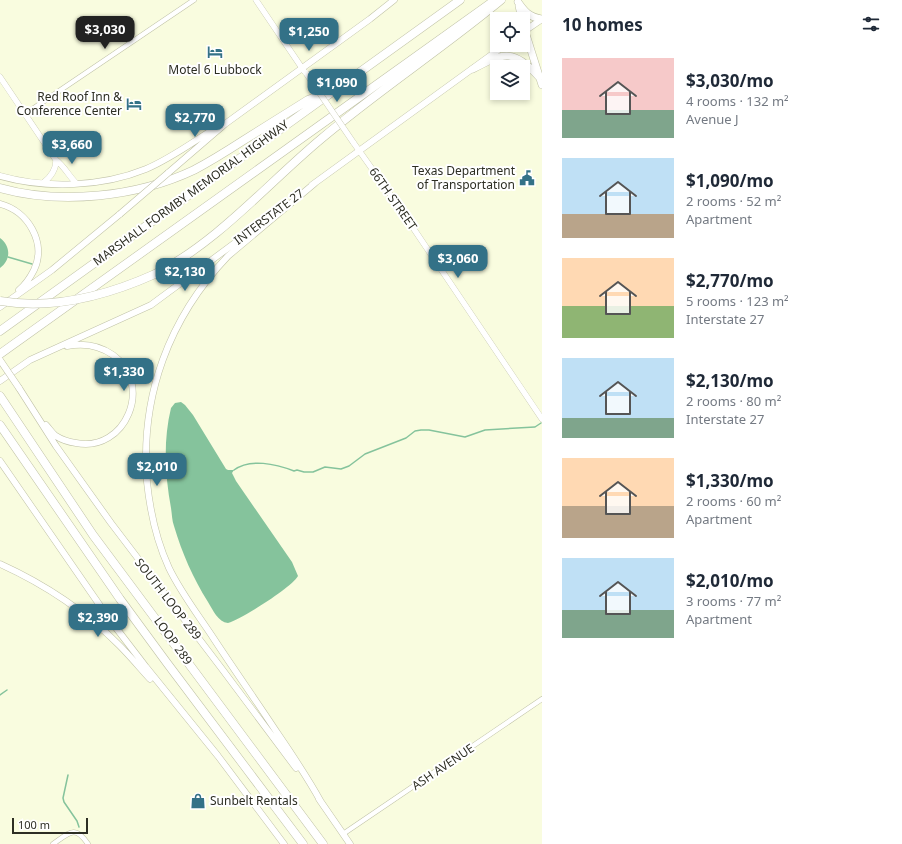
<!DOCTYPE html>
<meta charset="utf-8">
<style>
body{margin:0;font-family:"Noto Sans",sans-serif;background:#f6f6f7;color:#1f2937;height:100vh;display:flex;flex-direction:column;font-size:15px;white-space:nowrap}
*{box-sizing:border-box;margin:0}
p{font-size:13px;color:#747a83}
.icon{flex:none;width:22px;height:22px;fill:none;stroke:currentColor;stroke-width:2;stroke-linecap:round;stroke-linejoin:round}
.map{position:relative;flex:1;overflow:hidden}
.sheet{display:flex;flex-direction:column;background:#fff;width:360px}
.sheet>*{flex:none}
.fabs{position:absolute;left:490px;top:12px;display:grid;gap:8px}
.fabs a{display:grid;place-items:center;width:40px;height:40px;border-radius:0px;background:#fff;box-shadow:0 2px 6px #0003;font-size:20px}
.scale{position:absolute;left:12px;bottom:10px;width:76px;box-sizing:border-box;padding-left:4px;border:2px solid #2d2e23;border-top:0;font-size:11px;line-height:14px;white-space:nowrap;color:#2d2e23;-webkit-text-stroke:3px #fff;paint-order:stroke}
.price{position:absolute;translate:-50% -34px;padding:0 9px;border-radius:8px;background:#337187;color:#fff;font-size:13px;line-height:26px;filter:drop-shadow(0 1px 2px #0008)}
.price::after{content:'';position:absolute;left:50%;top:24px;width:12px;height:9px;margin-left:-6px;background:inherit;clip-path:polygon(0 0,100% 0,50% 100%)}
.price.on{background:#222;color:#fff}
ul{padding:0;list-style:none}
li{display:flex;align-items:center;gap:12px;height:100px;padding:0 20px}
li span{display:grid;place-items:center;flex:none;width:112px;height:80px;border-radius:0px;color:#555}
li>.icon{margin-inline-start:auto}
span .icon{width:48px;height:48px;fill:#fffc;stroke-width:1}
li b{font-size:17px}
h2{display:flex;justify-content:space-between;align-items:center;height:48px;padding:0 20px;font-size:17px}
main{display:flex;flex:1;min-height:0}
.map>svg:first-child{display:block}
.water{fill:#85c39c}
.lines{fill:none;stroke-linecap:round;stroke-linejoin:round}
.stream{stroke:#85c39c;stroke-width:1.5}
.minor-casing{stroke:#c0c2a7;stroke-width:5.5}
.tertiary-casing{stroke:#c0c2a7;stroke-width:6}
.secondary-casing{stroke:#c0c2a7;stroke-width:7}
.trunk-casing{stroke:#c0c2a7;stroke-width:8}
.motorway-casing{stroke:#c0c2a7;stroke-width:9}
.minor{stroke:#fff;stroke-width:4.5}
.tertiary{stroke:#fff;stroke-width:5.5}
.secondary{stroke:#fff;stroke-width:6}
.trunk{stroke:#fff;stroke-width:7}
.motorway{stroke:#fff;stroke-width:8}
.tertiary-bridge-casing{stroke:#c0c2a7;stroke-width:6;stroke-linecap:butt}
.secondary-bridge-casing{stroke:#c0c2a7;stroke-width:7;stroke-linecap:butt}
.motorway-bridge-casing{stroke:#c0c2a7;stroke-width:9;stroke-linecap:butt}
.tertiary-bridge{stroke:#fff;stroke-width:5.5}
.secondary-bridge{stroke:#fff;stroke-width:6}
.motorway-bridge{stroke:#fff;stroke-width:8}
.labels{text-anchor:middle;stroke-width:4;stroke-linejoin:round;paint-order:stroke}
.poi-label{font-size:12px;fill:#2d2e23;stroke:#fff;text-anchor:end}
.street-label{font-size:12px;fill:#2d2e23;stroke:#fff}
</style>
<main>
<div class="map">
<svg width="542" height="844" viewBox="0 0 542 844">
<rect width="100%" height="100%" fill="#f9fcdf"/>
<path class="water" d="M0 238C11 246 11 260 0 268Z
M181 402 185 405 193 415 226 469 228 470H234L232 473 236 481 292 562 298 576C291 588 243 618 228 623 218 622 213 610 208 602 193 578 182 553 174 526 172 521 172 514 171 508 165 475 163 441 171 408L175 403Z"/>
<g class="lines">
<path class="stream" d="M8 257 32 264
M234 470C250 458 276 464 294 471L297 470 304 472H313L325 467 341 469 349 466 365 454 406 438 415 431 421 430H429L465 437 485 430 535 427 541 423
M0 695 7 690
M68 775 63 798 64 802 77 821 79 827"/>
<g class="minor-casing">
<path id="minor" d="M25 114 194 0
M343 834 542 699
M53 844C69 833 75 824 88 844"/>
</g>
<g class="tertiary-casing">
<path id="tertiary" d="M256 0 304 71
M0 77 56 160C64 166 69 176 76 183
M353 142 397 204 542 419
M43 183C51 177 56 170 56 160"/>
</g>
<g class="secondary-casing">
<path id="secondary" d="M523 32 542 19
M168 173 225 124 370 19 394 0
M0 176C46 189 102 187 146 169 172 158 194 141 217 127
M315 183 228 256C169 318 140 396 147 482 150 511 157 542 169 568 181 593 199 616 214 639 235 671 257 702 278 734 293 756 308 778 321 802
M312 185 505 45
M0 204C28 211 47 243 34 270 30 278 25 285 19 290
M0 307 52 270 120 214
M0 381 30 360 151 305 251 231
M19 388 56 446 111 523 222 669 296 768
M46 425C49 428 52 433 56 436 62 440 69 442 76 443 126 453 154 384 113 355 99 345 83 343 67 346
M0 461 110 620 146 667 218 756 284 844
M0 564C44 584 85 611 119 645 130 656 140 668 150 679
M319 799 350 844"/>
</g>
<g class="trunk-casing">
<path id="trunk" d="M518 2C525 12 529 17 542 19
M519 6 522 19
M523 25 542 85
M473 69C505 52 513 49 539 77"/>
</g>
<g class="motorway-casing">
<path id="motorway" d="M0 188C61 205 137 197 194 170 211 161 227 151 244 140 265 127 287 113 308 100L324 94
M155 274C219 241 266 185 321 139 379 90 443 48 501 0
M0 331 460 0
M0 354 495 0
M0 396 93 535 323 844
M0 425 120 599 167 663 303 844"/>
</g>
<use href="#minor" class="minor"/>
<use href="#tertiary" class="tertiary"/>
<use href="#secondary" class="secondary"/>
<use href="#trunk" class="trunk"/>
<use href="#motorway" class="motorway"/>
<g class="tertiary-bridge-casing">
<path id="tertiary-bridge" d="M306 73 353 142"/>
</g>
<g class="secondary-bridge-casing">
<path id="secondary-bridge" d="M120 214 168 173
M0 360 19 388"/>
</g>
<g class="motorway-bridge-casing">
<path id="motorway-bridge" d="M0 301C53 310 106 296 155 274"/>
</g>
<use href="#tertiary-bridge" class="tertiary-bridge"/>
<use href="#secondary-bridge" class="secondary-bridge"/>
<use href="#motorway-bridge" class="motorway-bridge"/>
</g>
<defs>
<g id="hotel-bare" transform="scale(1.2)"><path d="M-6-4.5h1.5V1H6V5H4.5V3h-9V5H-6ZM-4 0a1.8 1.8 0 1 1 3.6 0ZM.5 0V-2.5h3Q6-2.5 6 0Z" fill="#337187" stroke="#fff" stroke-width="2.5" paint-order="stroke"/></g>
<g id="civic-bare" transform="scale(1.2)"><path d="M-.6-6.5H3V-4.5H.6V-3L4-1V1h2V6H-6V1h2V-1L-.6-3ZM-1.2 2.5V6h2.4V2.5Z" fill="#337187" stroke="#fff" stroke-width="2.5" paint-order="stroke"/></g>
<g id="shop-bare" transform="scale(1.2)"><path d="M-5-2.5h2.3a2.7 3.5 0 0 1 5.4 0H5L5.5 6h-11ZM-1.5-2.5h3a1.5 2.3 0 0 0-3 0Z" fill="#337187" stroke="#fff" stroke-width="2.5" paint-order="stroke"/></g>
</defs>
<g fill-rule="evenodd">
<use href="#hotel-bare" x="215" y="52"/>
<use href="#hotel-bare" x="134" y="104"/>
<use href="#civic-bare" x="527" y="178"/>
<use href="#shop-bare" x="198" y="801"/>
</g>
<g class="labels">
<g class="poi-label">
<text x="215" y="74" text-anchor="middle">Motel 6 Lubbock</text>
<text x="122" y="101">Red Roof Inn &amp;<tspan x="122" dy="14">Conference Center</tspan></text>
<text x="515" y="175">Texas Department<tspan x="515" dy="14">of Transportation</tspan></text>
<text x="210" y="805" text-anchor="start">Sunbelt Rentals</text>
</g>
<g class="street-label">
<text transform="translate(191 193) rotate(-36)" y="4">MARSHALL FORMBY MEMORIAL HIGHWAY</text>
<text transform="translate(393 199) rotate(55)" y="4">66TH STREET</text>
<text transform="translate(269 217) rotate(-37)" y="4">INTERSTATE 27</text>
<text transform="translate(168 599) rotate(52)" y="4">SOUTH LOOP 289</text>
<text transform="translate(173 641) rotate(54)" y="4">LOOP 289</text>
<text transform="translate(443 767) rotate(-34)" y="4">ASH AVENUE</text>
</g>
</g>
</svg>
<div class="fabs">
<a><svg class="icon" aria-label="locate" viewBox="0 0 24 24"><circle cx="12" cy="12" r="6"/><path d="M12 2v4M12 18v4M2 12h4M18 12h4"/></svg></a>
<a><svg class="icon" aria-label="layers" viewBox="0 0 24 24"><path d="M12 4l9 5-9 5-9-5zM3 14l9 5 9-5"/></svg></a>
</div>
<div class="scale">100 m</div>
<b class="price on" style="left:105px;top:50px">$3,030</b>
<b class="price" style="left:309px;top:52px">$1,250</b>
<b class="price" style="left:337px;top:103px">$1,090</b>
<b class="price" style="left:195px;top:138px">$2,770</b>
<b class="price" style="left:72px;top:165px">$3,660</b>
<b class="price" style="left:458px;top:279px">$3,060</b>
<b class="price" style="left:185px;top:292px">$2,130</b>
<b class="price" style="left:124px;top:392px">$1,330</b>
<b class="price" style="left:157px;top:487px">$2,010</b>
<b class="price" style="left:98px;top:638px">$2,390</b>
</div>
<section class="sheet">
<h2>10 homes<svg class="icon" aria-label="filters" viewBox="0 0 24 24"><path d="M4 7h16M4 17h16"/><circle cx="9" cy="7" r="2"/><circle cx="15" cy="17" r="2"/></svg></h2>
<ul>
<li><span style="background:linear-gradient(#f6c9c9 65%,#7fa58c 0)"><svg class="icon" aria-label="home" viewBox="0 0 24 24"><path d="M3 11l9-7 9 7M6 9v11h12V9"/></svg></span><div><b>$3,030/mo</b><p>4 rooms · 132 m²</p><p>Avenue J</p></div></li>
<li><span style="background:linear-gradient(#bfe0f5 70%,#b9a48a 0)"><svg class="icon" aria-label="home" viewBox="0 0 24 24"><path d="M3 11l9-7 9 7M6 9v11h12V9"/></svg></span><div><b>$1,090/mo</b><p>2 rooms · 52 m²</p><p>Apartment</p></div></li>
<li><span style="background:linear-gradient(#ffd9b3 60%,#8fb573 0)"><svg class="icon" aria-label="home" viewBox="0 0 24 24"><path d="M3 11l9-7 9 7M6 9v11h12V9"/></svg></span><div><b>$2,770/mo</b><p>5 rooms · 123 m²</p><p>Interstate 27</p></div></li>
<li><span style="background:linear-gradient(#bfe0f5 75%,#7fa58c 0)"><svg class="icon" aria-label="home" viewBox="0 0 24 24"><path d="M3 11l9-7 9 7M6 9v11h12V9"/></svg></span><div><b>$2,130/mo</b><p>2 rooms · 80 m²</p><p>Interstate 27</p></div></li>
<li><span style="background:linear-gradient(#ffd9b3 60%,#b9a48a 0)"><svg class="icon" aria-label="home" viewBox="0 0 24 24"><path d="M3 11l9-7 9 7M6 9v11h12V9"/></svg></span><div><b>$1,330/mo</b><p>2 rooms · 60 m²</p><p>Apartment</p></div></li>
<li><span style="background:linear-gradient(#bfe0f5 65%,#7fa58c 0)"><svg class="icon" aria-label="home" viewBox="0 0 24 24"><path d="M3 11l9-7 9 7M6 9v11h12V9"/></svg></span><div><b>$2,010/mo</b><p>3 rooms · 77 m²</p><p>Apartment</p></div></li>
</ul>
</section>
</main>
